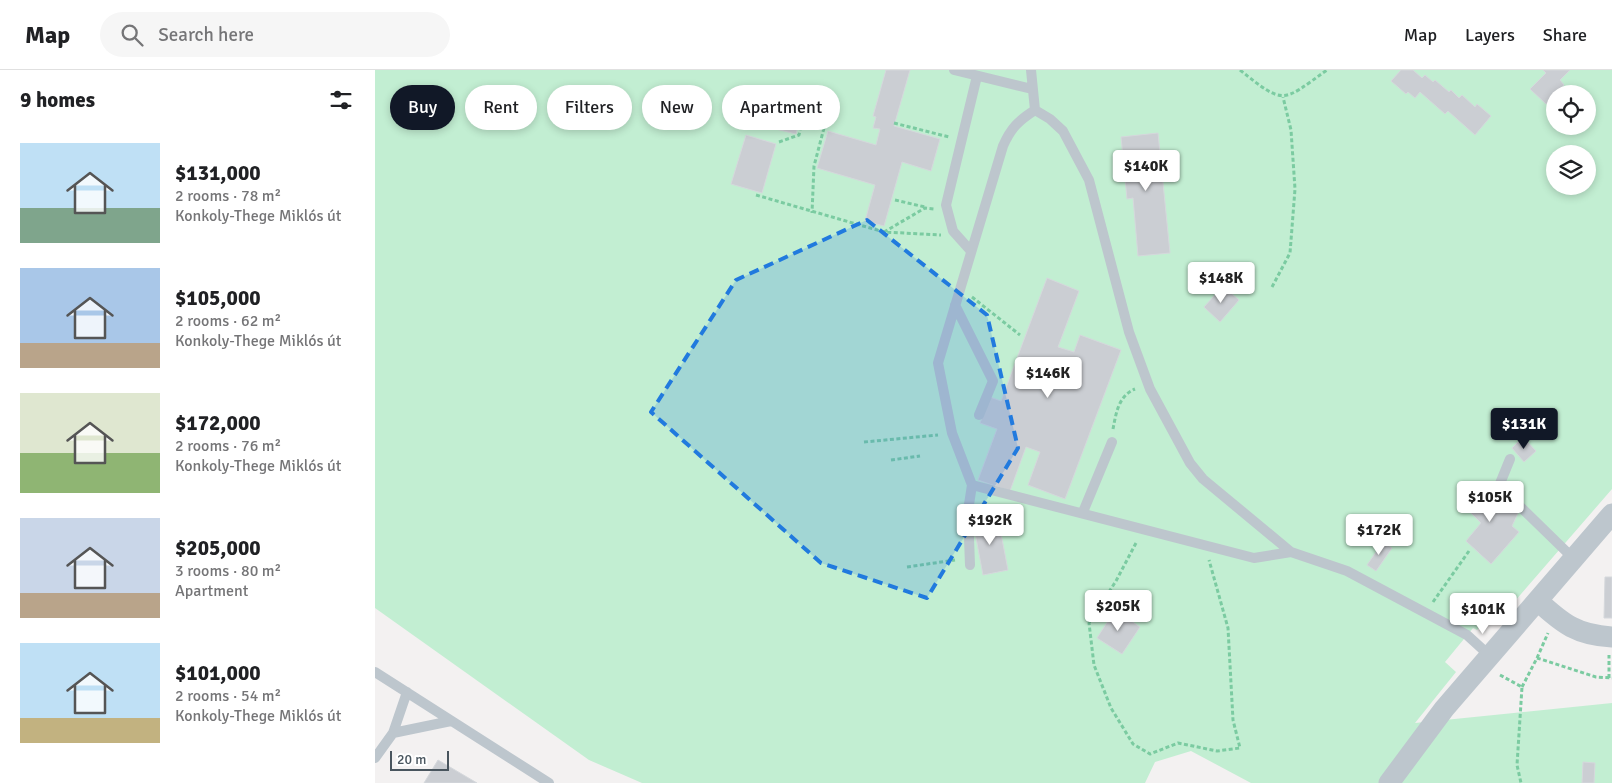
<!DOCTYPE html>
<meta charset="utf-8">
<style>
body{margin:0;font-family:Signika,sans-serif;background:#f6f6f6;color:#202124;height:100vh;display:flex;flex-direction:column;font-size:19px;white-space:nowrap}
*{box-sizing:border-box;margin:0}
p{font-size:16px;color:#757577}
.icon{flex:none;width:28px;height:28px;fill:none;stroke:currentColor;stroke-width:2;stroke-linecap:round;stroke-linejoin:round}
.map{position:relative;flex:1;overflow:hidden}
.drawer{display:flex;flex-direction:column;background:#fff;width:375px}
.drawer>*{flex:none}
.top-card{position:absolute;left:15px;top:15px;width:475px;height:45px;display:flex;gap:10px}
.buttons{position:absolute;left:1171px;top:15px;display:grid;gap:10px}
.buttons a{display:grid;place-items:center;width:50px;height:50px;border-radius:50%;background:#fff;box-shadow:0 2px 8px #0003;font-size:25px}
.scale{position:absolute;left:15px;bottom:12px;width:59px;box-sizing:border-box;padding-left:5px;border:2px solid #49555e;border-top:0;font-size:14px;line-height:18px;white-space:nowrap;color:#49555e;-webkit-text-stroke:4px #fff;paint-order:stroke}
.price{position:absolute;translate:-50% -42px;padding:0 11px;border-radius:5px;background:#fff;color:#222;font-size:16px;line-height:32px;filter:drop-shadow(0 1px 2px #0008)}
.price::after{content:'';position:absolute;left:50%;top:30px;width:15px;height:11px;margin-left:-8px;background:inherit;clip-path:polygon(0 0,100% 0,50% 100%)}
.price.active{background:#111827;color:#fff}
ul{padding:0;list-style:none}
li{display:flex;align-items:center;gap:15px;height:125px;padding:0 20px}
li span{display:grid;place-items:center;flex:none;width:140px;height:100px;border-radius:0px;color:#555}
li>.icon{margin-inline-start:auto}
span .icon{width:60px;height:60px;fill:#fffc;stroke-width:1}
li b{font-size:21px}
h2{display:flex;justify-content:space-between;align-items:center;height:60px;padding:0 20px;font-size:21px}
.pill{padding:0 18px;border-radius:22px;background:#fff;box-shadow:0 2px 8px #0003;font-size:18px;line-height:45px}
.pill.active{background:#111827;color:#fff}
header{display:flex;align-items:center;gap:30px;box-sizing:border-box;height:70px;padding:0 25px;background:#fff;border-bottom:1px solid #e0e0e0}
header strong{font-size:24px}
nav{display:flex;gap:28px;margin-inline-start:auto;font-size:18px}
.search{width:350px;height:45px;background:#f6f6f6;display:flex;align-items:center;gap:12px;box-sizing:border-box;padding:0 18px;border-radius:28px;color:#757577;font-size:19px}
main{display:flex;flex:1;min-height:0}
.map>svg:first-child{display:block}
.green{fill:#c2eed2;fill-rule:evenodd}
.building{fill:#cbced3;stroke:#d5d8dc}
.lines{fill:none;stroke-linecap:round;stroke-linejoin:round}
.path{stroke:#7bcba1;stroke-width:3;stroke-dasharray:4 2.5;stroke-linecap:butt}
.lane{stroke:#bdc6cd;stroke-width:10}
.street{stroke:#bdc6cd;stroke-width:21}
.marked{fill:#217ade;fill-opacity:0.2;stroke:#217ade;stroke-width:4;stroke-dasharray:10 6;stroke-linejoin:round}
</style>
<header>
<strong>Map</strong>
<div class="search"><svg class="icon" aria-label="search" viewBox="0 0 24 24"><circle cx="10" cy="10" r="6"/><path d="M15 15l6 6"/></svg>Search here</div>
<nav><a>Map</a><a>Layers</a><a>Share</a></nav>
</header>
<main>
<section class="drawer">
<h2>9 homes<svg class="icon" aria-label="filters" viewBox="0 0 24 24"><path d="M4 7h16M4 17h16"/><circle cx="9" cy="7" r="2"/><circle cx="15" cy="17" r="2"/></svg></h2>
<ul>
<li><span style="background:linear-gradient(#bfe0f5 65%,#7fa58c 0)"><svg class="icon" aria-label="home" viewBox="0 0 24 24"><path d="M3 11l9-7 9 7M6 9v11h12V9"/></svg></span><div><b>$131,000</b><p>2 rooms · 78 m²</p><p>Konkoly-Thege Miklós út</p></div></li>
<li><span style="background:linear-gradient(#a9c7e8 75%,#b9a48a 0)"><svg class="icon" aria-label="home" viewBox="0 0 24 24"><path d="M3 11l9-7 9 7M6 9v11h12V9"/></svg></span><div><b>$105,000</b><p>2 rooms · 62 m²</p><p>Konkoly-Thege Miklós út</p></div></li>
<li><span style="background:linear-gradient(#dfe7d0 60%,#8fb573 0)"><svg class="icon" aria-label="home" viewBox="0 0 24 24"><path d="M3 11l9-7 9 7M6 9v11h12V9"/></svg></span><div><b>$172,000</b><p>2 rooms · 76 m²</p><p>Konkoly-Thege Miklós út</p></div></li>
<li><span style="background:linear-gradient(#c9d6e8 75%,#b9a48a 0)"><svg class="icon" aria-label="home" viewBox="0 0 24 24"><path d="M3 11l9-7 9 7M6 9v11h12V9"/></svg></span><div><b>$205,000</b><p>3 rooms · 80 m²</p><p>Apartment</p></div></li>
<li><span style="background:linear-gradient(#bfe0f5 75%,#c2b280 0)"><svg class="icon" aria-label="home" viewBox="0 0 24 24"><path d="M3 11l9-7 9 7M6 9v11h12V9"/></svg></span><div><b>$101,000</b><p>2 rooms · 54 m²</p><p>Konkoly-Thege Miklós út</p></div></li>
</ul>
</section>
<div class="map">
<svg width="1237" height="713" viewBox="0 0 1237 713">
<rect width="100%" height="100%" fill="#f3f1f1"/>
<path class="green" d="M0 0H1237V419L1120 554 1112 549 1102 560 1098 558 1070 592 1081 602 1040 653 1237 633V713H876L816 681 780 692 770 713H267L214 690 0 538ZM1180 24H1212V56H1180ZM1180 84H1212V116H1180Z"/>
<path class="building" d="M511 0H535L519 56 565 69 556 101 527 92 509 156 490 151 500 115 442 98 453 61 501 75 505 59 498 58 501 47 498 46Z
M1026 0H1038L1047 8 1050 5 1058 12 1060 10 1074 22 1076 20 1084 28 1087 25 1100 37 1102 34 1116 46 1100 65 1073 41 1070 44 1045 22 1040 28 1033 22 1031 24 1016 11Z
M1168 0H1195L1185 10 1189 15 1171 34 1155 19 1171 3Z
M396 28 428 36 421 64 389 56Z
M783 63 795 183 763 186 758 128 752 129 746 67Z
M371 65 401 74 387 123 356 114Z
M672 208 704 221 683 277 699 282 705 265 746 280 690 429 653 415 665 382 651 377 635 421 603 410 622 359 605 353 615 327 626 331Z
M848 216 864 230 845 252 829 237Z
M1148 367 1161 381 1149 392 1137 378Z
M1103 413 1130 436 1131 433 1144 441 1137 456 1144 462 1116 494 1091 471 1106 453 1086 433Z
M623 448 633 500 608 505 598 452Z
M1008 472 1017 478 1001 501 992 495Z
M1230 507H1237V548H1229Z
M1099 524 1115 537 1101 553 1086 540Z
M740 540 765 557 747 584 722 568Z
M63 690 102 713H49Z
M1208 692 1220 693 1219 713H1207Z"/>
<g class="lines">
<path class="path" d="M865 0C910 36 907 32 952 0
M519 53 574 67
M404 72 424 65 427 51 449 58 439 96 437 143
M381 125 509 162 566 165
M520 130 550 137
M509 162 550 138 559 139
M897 217 915 183 920 119 916 60 908 27
M597 227 645 265
M738 359C741 344 743 326 760 319
M489 372 563 365
M516 390 545 386
M761 473 741 511 714 553 719 595 736 638 758 674 775 684 803 673 842 681 865 678 858 650 853 558 834 490
M532 497 580 490
M1058 532 1094 481
M1162 588 1173 563
M1125 605 1147 617 1142 695 1146 713
M1234 608V585
M1147 617 1162 588 1221 607 1237 608"/>
<path class="lane" d="M579 0 657 19
M656 0 660 40
M660 40 675 49 688 61 714 110 754 262 775 319 815 393 828 409 916 482 972 501 1092 565 1115 586
M660 40C643 51 636 58 628 76L563 293 577 363 597 415 879 488 916 482
M595 180 578 161 571 135 602 6
M580 235 618 311 604 345
M1135 389 1124 416 1199 489
M708 442 737 372
M595 495 593 441 597 415
M0 602 174 713
M18 663 76 651
M0 688 18 663 32 622"/>
<path class="street" d="M1163 531C1188 554 1202 565 1237 567
M1014 713 1069 639 1237 444"/>
</g>
<path class="marked" d="M492 150 612 245 643 378 552 528 446 493 276 342 361 210Z"/>
</svg>
<div class="buttons">
<a><svg class="icon" aria-label="locate" viewBox="0 0 24 24"><circle cx="12" cy="12" r="6"/><path d="M12 2v4M12 18v4M2 12h4M18 12h4"/></svg></a>
<a><svg class="icon" aria-label="layers" viewBox="0 0 24 24"><path d="M12 4l9 5-9 5-9-5zM3 14l9 5 9-5"/></svg></a>
</div>
<div class="scale">20 m</div>
<b class="price" style="left:771px;top:122px">$140K</b>
<b class="price" style="left:846px;top:234px">$148K</b>
<b class="price" style="left:673px;top:329px">$146K</b>
<b class="price active" style="left:1149px;top:380px">$131K</b>
<b class="price" style="left:1115px;top:453px">$105K</b>
<b class="price" style="left:615px;top:476px">$192K</b>
<b class="price" style="left:1004px;top:486px">$172K</b>
<b class="price" style="left:743px;top:562px">$205K</b>
<b class="price" style="left:1108px;top:565px">$101K</b>
<div class="top-card">
<a class="pill active">Buy</a>
<a class="pill">Rent</a>
<a class="pill">Filters</a>
<a class="pill">New</a>
<a class="pill">Apartment</a>
</div>
</div>
</main>
